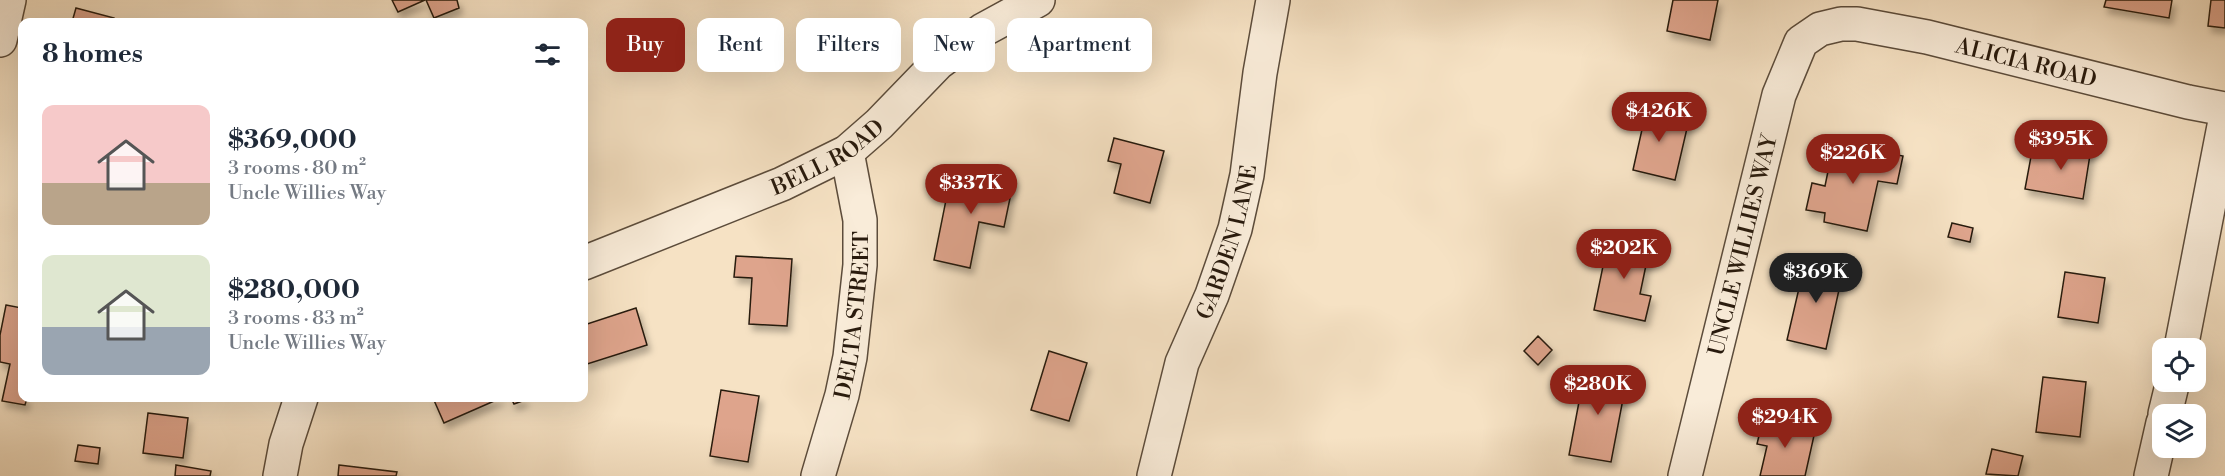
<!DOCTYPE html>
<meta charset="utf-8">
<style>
body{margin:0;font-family:"Libre Bodoni",serif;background:#f6f6f7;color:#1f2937;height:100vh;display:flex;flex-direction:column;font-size:22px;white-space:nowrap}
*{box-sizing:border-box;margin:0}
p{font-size:20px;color:#747a83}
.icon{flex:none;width:33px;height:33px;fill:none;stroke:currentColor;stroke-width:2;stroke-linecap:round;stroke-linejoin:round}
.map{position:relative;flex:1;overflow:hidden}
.panel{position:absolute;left:18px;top:18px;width:570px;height:384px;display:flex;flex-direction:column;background:#fff;border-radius:12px;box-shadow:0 6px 24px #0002}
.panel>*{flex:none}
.hud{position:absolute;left:606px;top:18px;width:570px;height:54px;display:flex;gap:12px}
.tools{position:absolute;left:2152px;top:338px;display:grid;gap:12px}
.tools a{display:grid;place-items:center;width:54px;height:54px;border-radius:12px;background:#fff;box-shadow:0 6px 24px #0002;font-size:30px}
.price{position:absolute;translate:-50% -51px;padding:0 14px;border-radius:21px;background:#8f2418;color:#fff;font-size:20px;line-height:39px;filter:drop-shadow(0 2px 3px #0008)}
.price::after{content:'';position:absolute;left:50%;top:36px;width:18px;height:14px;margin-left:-9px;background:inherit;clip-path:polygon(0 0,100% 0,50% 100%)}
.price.selected{background:#222;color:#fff}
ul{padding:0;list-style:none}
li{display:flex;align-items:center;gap:18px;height:150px;padding:0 24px}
li span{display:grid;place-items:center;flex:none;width:168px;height:120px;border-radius:12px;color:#555}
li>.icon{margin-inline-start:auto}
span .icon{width:72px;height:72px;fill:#fffc;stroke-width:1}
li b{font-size:26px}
h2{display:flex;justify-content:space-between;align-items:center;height:72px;padding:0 24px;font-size:26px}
.chip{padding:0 21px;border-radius:12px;background:#fff;box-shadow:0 6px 24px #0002;font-size:21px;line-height:54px}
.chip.selected{background:#8f2418;color:#fff}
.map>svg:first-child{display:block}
.building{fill:#dea48c;stroke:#281a0d;stroke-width:1.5;filter:url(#shadow)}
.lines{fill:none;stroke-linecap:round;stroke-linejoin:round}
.minor-casing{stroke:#5c4c3b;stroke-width:36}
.minor{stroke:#f9ecd9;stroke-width:33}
.labels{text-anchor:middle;stroke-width:4.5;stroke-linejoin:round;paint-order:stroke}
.street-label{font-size:22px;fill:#281a0d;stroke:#f9ecd9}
</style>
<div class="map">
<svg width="2225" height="476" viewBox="0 0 2225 476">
<defs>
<filter id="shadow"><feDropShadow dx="3.5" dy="6" stdDeviation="3" flood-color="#0004"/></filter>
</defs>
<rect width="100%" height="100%" fill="#f6e2c4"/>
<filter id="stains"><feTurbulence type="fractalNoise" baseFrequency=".00333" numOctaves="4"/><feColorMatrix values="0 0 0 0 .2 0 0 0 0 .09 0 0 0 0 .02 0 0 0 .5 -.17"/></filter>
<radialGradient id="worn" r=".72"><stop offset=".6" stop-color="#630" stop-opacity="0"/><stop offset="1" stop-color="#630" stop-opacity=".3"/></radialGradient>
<path class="building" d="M392 0H425L398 12Z
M426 0H457L459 8 434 18Z
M1673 0H1718L1710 40 1667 31Z
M2106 0H2172L2169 18 2104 7Z
M2211 0H2225V28L2208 26Z
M76 8 114 18 113 22H72Z
M1638 102 1663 107 1660 117 1688 124 1675 180 1633 170 1645 116 1635 114Z
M1114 138 1164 151 1150 203 1114 193 1121 164 1108 161Z
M2068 138 2092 142 2083 199 2025 189 2032 151 2064 156Z
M1834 142 1903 156 1897 184 1878 181 1867 231 1824 222 1825 213 1806 210 1812 183 1825 186Z
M963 169 1014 179 1004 227 979 222 970 268 934 260 948 190 959 192Z
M1952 223 1973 228 1970 242 1948 237Z
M1609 237 1650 246 1640 294 1651 296 1645 321 1594 310Z
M736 256 792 259 787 326 749 324 752 278 734 277Z
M1806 258 1844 267 1826 349 1787 340Z
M2065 272 2105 278 2098 323 2058 317Z
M6 305 22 308V398H27L25 405 2 401 10 364 0 362V335Z
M636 308 647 345 584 365V325Z
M1538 336 1552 350 1538 365 1524 351Z
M1049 351 1087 363 1069 421 1031 410Z
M1585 370 1627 378 1611 462 1569 455Z
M2043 377 2086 382 2080 437 2036 432Z
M721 390 759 396 748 462 710 456Z
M433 398H501L444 423Z
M511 398H524L525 400 514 404Z
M148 413 188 418 183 458 143 453Z
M1763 419 1815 431 1805 476H1760L1767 446 1757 444Z
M78 445 100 448 98 464 75 461Z
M1992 449 2023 456 2018 476 1986 474Z
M176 465 211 471 210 476H175Z
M339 465 397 472 396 476H338Z"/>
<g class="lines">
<g class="minor-casing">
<g id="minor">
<path d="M0 40 9 0"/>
<path id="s1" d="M584 263 782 184 847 152 879 124 938 63 983 30 1038 0"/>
<path d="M2181 348 2225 121"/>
<path d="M2165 414 2173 381"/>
<path d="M280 476 286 444 301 398"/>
<path id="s2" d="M818 476 842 395 850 357 860 265V220L847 152"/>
<path id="s3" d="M1154 476 1182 363 1212 295 1235 229 1247 175 1260 73 1273 0"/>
<path id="s4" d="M1685 476 1779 95 1801 42 1820 29 1841 24H1857L1927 37 2188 102 2225 109"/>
<path d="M2151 476 2163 423"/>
</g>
</g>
<use href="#minor" class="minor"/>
</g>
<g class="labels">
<g class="street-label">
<text dy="8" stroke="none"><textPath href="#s4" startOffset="684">ALICIA ROAD</textPath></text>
<text dy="8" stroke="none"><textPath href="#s1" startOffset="266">BELL ROAD</textPath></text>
<text dy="8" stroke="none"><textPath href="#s3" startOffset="246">GARDEN LANE</textPath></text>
<text dy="8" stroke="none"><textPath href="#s4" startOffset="238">UNCLE WILLIES WAY</textPath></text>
<text dy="8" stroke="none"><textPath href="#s2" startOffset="165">DELTA STREET</textPath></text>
</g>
</g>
<rect width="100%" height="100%" filter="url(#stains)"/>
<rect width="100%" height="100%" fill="url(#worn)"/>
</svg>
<div class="tools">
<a><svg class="icon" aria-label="locate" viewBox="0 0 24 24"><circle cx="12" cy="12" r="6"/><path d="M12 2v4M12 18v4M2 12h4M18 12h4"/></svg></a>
<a><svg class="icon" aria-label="layers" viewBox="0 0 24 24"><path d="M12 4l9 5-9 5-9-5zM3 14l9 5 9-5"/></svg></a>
</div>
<b class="price" style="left:1659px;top:143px">$426K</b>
<b class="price" style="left:2061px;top:171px">$395K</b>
<b class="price" style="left:1853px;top:185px">$226K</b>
<b class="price" style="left:971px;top:215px">$337K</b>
<b class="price" style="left:1624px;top:280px">$202K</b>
<b class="price selected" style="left:1816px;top:304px">$369K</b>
<b class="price" style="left:1598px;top:416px">$280K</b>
<b class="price" style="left:1785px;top:449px">$294K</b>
<div class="hud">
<a class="chip selected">Buy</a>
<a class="chip">Rent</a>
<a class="chip">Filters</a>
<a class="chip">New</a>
<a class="chip">Apartment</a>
</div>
<section class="panel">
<h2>8 homes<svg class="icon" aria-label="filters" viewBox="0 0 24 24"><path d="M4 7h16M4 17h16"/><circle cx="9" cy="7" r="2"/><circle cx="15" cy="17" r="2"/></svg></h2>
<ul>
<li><span style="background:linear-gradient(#f6c9c9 65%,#b9a48a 0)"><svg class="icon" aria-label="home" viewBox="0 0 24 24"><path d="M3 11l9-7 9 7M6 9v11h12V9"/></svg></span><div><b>$369,000</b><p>3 rooms · 80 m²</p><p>Uncle Willies Way</p></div></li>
<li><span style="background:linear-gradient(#dfe7d0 60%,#9aa5b1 0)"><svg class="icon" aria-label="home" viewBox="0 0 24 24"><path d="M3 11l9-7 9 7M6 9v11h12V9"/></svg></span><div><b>$280,000</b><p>3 rooms · 83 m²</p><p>Uncle Willies Way</p></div></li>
</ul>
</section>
</div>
